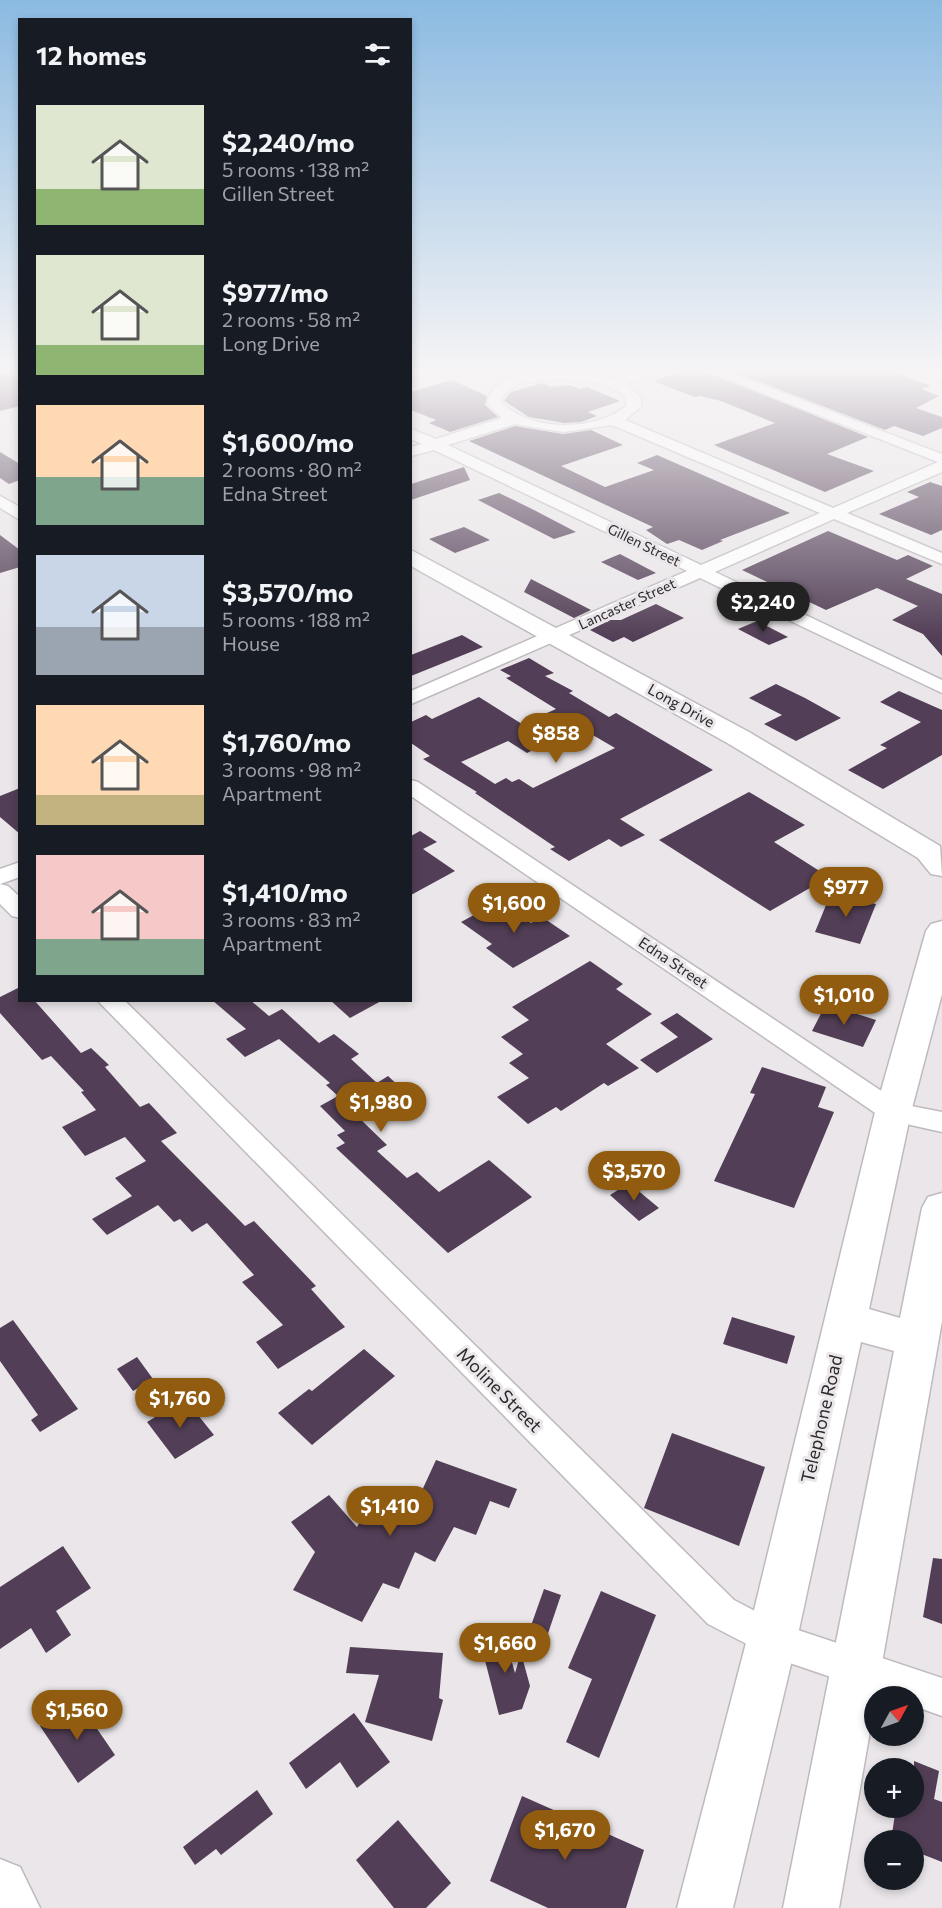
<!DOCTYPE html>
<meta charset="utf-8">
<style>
body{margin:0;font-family:Commissioner,sans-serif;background:#20242c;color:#f1f3f6;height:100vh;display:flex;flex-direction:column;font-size:22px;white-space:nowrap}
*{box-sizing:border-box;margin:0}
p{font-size:20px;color:#9ea1a6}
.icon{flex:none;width:33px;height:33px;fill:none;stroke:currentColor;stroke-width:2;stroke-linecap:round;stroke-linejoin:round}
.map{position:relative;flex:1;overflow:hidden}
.panel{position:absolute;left:18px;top:18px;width:394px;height:984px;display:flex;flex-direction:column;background:#171b24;border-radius:0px;box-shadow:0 3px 9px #0003}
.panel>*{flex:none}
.needle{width:39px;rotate:50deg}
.fabs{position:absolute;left:864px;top:1686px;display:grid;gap:12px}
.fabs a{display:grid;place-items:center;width:60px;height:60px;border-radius:50%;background:#171b24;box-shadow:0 3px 9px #0003;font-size:30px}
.price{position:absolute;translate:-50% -51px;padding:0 14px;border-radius:21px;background:#915c10;color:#fff;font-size:20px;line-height:39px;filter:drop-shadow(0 2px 3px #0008)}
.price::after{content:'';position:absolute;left:50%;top:36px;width:18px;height:14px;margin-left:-9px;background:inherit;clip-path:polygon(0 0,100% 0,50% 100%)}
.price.on{background:#222;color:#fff}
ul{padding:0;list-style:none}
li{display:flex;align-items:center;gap:18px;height:150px;padding:0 18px}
li span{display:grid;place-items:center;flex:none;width:168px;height:120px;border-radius:0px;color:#555}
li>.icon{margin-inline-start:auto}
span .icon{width:72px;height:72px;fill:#fffc;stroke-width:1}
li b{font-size:26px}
h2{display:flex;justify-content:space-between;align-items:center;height:72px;padding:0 18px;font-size:26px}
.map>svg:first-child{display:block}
.building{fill:#523e56;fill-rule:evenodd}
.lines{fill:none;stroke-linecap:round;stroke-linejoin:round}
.street-casing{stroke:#bebabe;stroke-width:3}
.secondary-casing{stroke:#bebabe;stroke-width:3}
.street{fill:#fff;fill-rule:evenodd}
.secondary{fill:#fff;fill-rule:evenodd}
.labels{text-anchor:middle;stroke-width:6;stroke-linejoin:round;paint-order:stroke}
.far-street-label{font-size:14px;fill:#2b2a2b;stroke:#eae6e9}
.street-label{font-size:15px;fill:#2b2a2b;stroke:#eae6e9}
.near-street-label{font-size:18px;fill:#2b2a2b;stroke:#eae6e9}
</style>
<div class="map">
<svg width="942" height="1908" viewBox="0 0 942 1908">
<rect width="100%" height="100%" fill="#eae6e9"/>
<path class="building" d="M11 372H20V406L0 411V375Z
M680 372H707L868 437 827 454 874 471 825 492 714 445 775 423 721 401 700 396 695 397 653 381Z
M734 372H893L931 386 921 389 939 396 916 408 942 417V428L923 436 894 426 885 430Z
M452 380 487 396 485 405 498 417 450 432 429 423 436 420 411 410V392Z
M542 383 551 387 569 385 580 389 587 387 620 401 588 412 597 416 581 422 564 423 529 417 504 401 511 392Z
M515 426 563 434 591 430 623 445 561 466 605 487 654 470 637 463 657 455 790 513 720 540 723 541 702 550 679 540 667 544 646 530 653 527 469 441Z
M0 452 20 464V480L9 484 0 478Z
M464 467 470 480 411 500V484Z
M930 482 942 486V530L931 535 879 514 919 497 907 492Z
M499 493 534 510 576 532 554 539 478 500Z
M464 527 490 540 455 553 429 539Z
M828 531 897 560 908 555 933 566 906 579 942 594V656L923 634 892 620 918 606 877 588 826 610 742 570Z
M0 535 20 550V567L0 573Z
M620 554 656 573 638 580 601 562Z
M531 579 591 610 574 618 524 592Z
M656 604 684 618 633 642 624 637 613 642 590 630 610 620H621Z
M757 621 788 637 769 645 738 629Z
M462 635 483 647 411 676V655Z
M529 658 554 673 545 676 573 691 569 693 609 717 616 713 713 770 620 819 645 835 621 847 609 839 569 861 550 849 555 847 475 793 477 792 423 759 430 756 411 743V722L426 715 432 719 479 697 522 724 556 709 506 678 511 676 500 670ZM579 727 615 748 533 788 519 779 512 782 506 778 495 784 461 762 508 741 527 753Z
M776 684 805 698 841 718 796 741 764 724 782 715 749 698Z
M899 691 942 710V755L883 789 848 770 887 748 880 745 921 722 880 702Z
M20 788V834L0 817V796Z
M749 792 805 825 774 842 829 877 770 911 659 840Z
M420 831 437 842 423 849 455 871 411 895V836Z
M831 893 876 904 860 944 815 932Z
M500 901 531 923 542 917 570 936 513 968 486 948 492 944 461 922Z
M590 961 623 984 616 989 652 1014 606 1044 639 1068 608 1086 604 1083 561 1111 556 1107 528 1124 497 1097 529 1078 509 1063 523 1054 501 1037 529 1020 512 1007Z
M20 987V1000H34L81 1053 91 1048 109 1065 105 1067 140 1107 149 1103 177 1133 161 1141 245 1226 254 1221 316 1286 311 1289 345 1327 278 1369 256 1342 283 1325 242 1282 254 1275 207 1223 192 1232 180 1219 174 1222 158 1205 107 1235 92 1219 132 1196 115 1178 146 1161 125 1137 85 1156 62 1127 96 1110 81 1092 84 1091 51 1056 42 1060 0 1013V997Z
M212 1000H250L269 1016 282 1009 319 1043 334 1034 359 1054 351 1059 377 1083 388 1076 401 1088 355 1114 387 1145 377 1151 407 1178 417 1172 439 1192 489 1160 532 1197 448 1253 336 1148 345 1143 337 1135 345 1131 320 1106 338 1096 326 1085 330 1083 279 1039 245 1057 226 1039 246 1029Z
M330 1000H383L350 1018Z
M826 1004 876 1020 863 1047 812 1031Z
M677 1013 713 1039 657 1073 640 1060 678 1037 660 1023Z
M762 1067 826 1087 818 1107 834 1112 794 1208 714 1181 755 1094 750 1093Z
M629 1183 659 1208 639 1221 610 1195Z
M732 1317 795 1336 787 1364 723 1344Z
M13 1320 78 1409 40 1432 31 1420 38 1415 0 1361V1328Z
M364 1349 395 1376 312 1445 278 1413 309 1389 312 1391Z
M137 1357 153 1379 133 1391 117 1369Z
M185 1399 214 1435 175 1459 147 1422Z
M672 1433 765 1467 739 1546 644 1508Z
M436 1460 517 1489 509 1508 490 1501 476 1535 454 1527 435 1562 415 1552 399 1589 383 1583 362 1622 293 1590 315 1552 291 1522 329 1495 357 1527 366 1511 384 1519 397 1489 419 1497Z
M63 1546 91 1588 56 1611 71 1635 46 1653 31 1628 0 1649V1587Z
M933 1558 942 1559V1624L923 1617Z
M544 1589 561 1595 540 1657 522 1651Z
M601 1591 656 1615 599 1758 566 1742 592 1679 568 1668Z
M503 1631 515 1673 521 1653 530 1686 522 1709 499 1715 479 1637Z
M350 1647 443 1653 439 1698 443 1700 432 1741 365 1722 379 1675 346 1673Z
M76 1698 115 1755 78 1783 40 1726Z
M354 1713 390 1762 357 1788 340 1762 306 1789 289 1763Z
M914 1761 939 1771 934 1799 942 1802V1862L914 1851V1840H891L896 1808H914Z
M257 1790 273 1814 221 1855 216 1849 195 1865 183 1847Z
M522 1796 644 1850 626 1908H548L490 1881Z
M398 1820 451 1883 426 1908H394L356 1860Z"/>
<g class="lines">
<g class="street-casing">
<path id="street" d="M537 372H582L614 378 633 372H654L626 384 641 398V406L625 420 833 508 938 462 709 372H728L942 454V472L847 513 942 553V564L834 519 715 572 942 680V693L700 578 411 704V691L687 571 434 450 411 456V447L422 444 411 439V429L436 439 502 418 487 403C493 379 516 375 537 372ZM551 379C576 379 603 379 624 395L627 405C597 432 530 432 501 402L503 395 518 384ZM515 424 563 432 612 425 820 513 701 565 448 445Z
M920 372 942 373V381L922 375Z
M0 496 20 507V520L0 508Z
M411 780 418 782 901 1104 942 1112V1132L884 1119 411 796Z
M20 862V877L0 884V869Z
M0 884 8 886 20 897V918L12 916 0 904Z
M97 1000H124L734 1600 780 1624 942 1678V1716L914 1706V1696H887L772 1657 708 1624Z"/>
</g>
<g class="secondary-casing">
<path id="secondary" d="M411 550 749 732 940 846 942 876 931 874 918 858 729 744 411 566Z
M942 921V994L911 1112 869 1309 900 1318 922 1208 928 1197 942 1193V1321L839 1908H783L894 1351 861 1342 797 1639 733 1908H677L747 1639 875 1112 926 931 931 924Z
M0 1859 20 1867 40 1908H0Z"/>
</g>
<use href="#street" class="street"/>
<use href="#secondary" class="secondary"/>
</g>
<linearGradient id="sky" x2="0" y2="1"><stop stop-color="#8bbae1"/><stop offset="0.58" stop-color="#f6f4f5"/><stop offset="1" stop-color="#f6f4f5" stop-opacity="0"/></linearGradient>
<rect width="942" height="639" fill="url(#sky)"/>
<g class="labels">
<g class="far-street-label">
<text transform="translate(644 545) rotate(26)" y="5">Gillen Street</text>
<text transform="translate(627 604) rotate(-24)" y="5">Lancaster Street</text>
</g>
<g class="street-label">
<text transform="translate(681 706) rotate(29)" y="5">Long Drive</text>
<text transform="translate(673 963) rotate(34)" y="5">Edna Street</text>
</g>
<g class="near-street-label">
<text transform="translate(499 1390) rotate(45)" y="6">Moline Street</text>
<text transform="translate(822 1419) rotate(-77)" y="6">Telephone Road</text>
</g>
</g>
</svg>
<div class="fabs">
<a><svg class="needle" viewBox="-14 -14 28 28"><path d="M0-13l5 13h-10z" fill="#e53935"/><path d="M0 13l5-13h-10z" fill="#9ea1a6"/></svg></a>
<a>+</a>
<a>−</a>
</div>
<b class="price on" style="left:763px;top:633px">$2,240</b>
<b class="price" style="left:556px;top:764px">$858</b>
<b class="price" style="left:846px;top:918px">$977</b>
<b class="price" style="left:514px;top:934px">$1,600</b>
<b class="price" style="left:844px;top:1026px">$1,010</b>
<b class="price" style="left:381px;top:1133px">$1,980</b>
<b class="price" style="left:634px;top:1202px">$3,570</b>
<b class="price" style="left:180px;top:1429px">$1,760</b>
<b class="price" style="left:390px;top:1537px">$1,410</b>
<b class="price" style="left:505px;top:1674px">$1,660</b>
<b class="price" style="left:77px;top:1741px">$1,560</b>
<b class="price" style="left:565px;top:1861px">$1,670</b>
<section class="panel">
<h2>12 homes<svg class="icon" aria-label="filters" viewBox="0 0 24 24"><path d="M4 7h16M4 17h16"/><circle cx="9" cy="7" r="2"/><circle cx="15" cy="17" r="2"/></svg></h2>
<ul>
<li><span style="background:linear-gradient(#dfe7d0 70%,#8fb573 0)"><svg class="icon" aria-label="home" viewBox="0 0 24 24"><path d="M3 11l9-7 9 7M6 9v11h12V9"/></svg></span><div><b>$2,240/mo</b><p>5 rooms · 138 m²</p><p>Gillen Street</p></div></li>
<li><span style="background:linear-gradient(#dfe7d0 75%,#8fb573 0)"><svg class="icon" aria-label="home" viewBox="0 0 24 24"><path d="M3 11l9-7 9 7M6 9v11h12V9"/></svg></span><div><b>$977/mo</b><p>2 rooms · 58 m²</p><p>Long Drive</p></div></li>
<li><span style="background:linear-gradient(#ffd9b3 60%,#7fa58c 0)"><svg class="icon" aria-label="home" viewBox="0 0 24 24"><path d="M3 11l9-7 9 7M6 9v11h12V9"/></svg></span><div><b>$1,600/mo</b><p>2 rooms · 80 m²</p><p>Edna Street</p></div></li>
<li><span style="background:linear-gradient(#c9d6e8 60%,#9aa5b1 0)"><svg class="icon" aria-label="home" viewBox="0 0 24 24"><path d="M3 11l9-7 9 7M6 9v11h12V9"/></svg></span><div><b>$3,570/mo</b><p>5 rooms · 188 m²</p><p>House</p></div></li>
<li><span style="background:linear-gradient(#ffd9b3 75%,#c2b280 0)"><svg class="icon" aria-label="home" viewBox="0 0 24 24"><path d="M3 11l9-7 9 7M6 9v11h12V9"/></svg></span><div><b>$1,760/mo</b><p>3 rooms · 98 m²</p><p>Apartment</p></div></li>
<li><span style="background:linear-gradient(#f6c9c9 70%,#7fa58c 0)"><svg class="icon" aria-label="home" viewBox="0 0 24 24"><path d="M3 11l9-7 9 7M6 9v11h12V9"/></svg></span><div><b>$1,410/mo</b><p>3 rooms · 83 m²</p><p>Apartment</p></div></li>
</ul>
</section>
</div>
